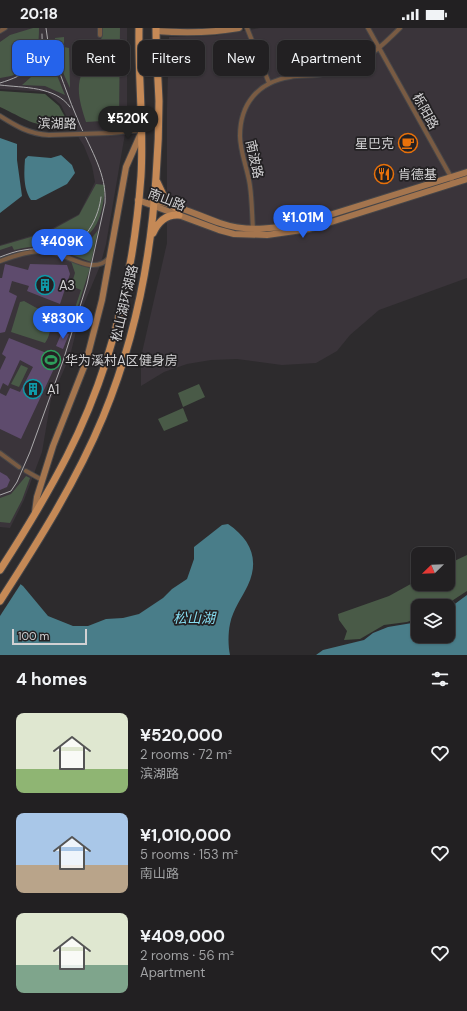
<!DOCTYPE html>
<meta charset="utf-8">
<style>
body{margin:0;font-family:"DM Sans","Noto Sans SC",sans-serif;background:#2a282a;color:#f1f3f6;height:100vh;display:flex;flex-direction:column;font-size:15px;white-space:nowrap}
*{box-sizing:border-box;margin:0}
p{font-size:13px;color:#a2a3a5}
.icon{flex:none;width:22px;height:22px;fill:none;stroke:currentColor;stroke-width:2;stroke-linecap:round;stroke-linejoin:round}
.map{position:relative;height:627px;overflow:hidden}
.panel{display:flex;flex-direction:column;background:#222022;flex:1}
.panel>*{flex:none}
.hud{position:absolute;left:12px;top:12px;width:443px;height:36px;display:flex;gap:8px}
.needle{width:26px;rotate:247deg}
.buttons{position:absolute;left:411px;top:519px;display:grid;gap:8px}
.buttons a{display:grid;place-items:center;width:44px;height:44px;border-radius:8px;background:#222022;box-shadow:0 1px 3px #0004,0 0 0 1px #3f3e40;font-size:20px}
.scale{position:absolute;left:12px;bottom:10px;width:75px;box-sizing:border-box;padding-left:4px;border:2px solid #d2d1d3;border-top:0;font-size:11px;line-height:14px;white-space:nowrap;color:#d2d1d3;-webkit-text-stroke:3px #232123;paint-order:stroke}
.price{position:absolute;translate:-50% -34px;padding:0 9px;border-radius:14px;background:#2563eb;color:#fff;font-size:13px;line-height:26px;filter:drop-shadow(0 1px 2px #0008)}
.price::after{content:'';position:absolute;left:50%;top:24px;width:12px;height:9px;margin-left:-6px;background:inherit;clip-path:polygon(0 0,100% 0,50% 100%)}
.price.on{background:#222;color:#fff}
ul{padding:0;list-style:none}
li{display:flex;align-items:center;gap:12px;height:100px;padding:0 16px}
li span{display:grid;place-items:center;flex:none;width:112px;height:80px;border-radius:8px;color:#555}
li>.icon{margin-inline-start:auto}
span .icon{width:48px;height:48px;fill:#fffc;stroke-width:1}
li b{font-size:17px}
h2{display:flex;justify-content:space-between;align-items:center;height:48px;padding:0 16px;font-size:17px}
.tag{padding:0 14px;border-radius:8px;background:#222022;box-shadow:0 1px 3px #0004,0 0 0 1px #3f3e40;font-size:14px;line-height:36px}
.tag.on{background:#2563eb;color:#fff}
.status{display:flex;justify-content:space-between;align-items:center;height:28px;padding:0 20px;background:#222022;direction:ltr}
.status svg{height:11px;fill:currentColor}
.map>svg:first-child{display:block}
.built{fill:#3a343a}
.green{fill:#495a47}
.water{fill:#497d89}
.pier{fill:#2d2b2d}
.building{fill:#5e4b6d}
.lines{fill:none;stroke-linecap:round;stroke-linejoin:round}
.street-tunnel{stroke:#464446;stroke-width:4;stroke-dasharray:4 2;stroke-linecap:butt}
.street-casing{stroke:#474648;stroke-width:6}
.secondary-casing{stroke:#474648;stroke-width:8}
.primary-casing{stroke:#474648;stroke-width:9}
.street{stroke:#795b43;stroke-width:4}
.secondary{stroke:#a4754e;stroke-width:6}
.primary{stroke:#c58956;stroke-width:7}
.tram{stroke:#abaaac;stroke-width:1}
.street-bridge-casing{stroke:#474648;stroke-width:6;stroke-linecap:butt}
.street-bridge{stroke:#795b43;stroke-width:4}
.labels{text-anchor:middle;stroke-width:3.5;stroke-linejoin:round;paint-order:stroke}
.street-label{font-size:13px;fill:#d2d1d3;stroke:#232123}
.poi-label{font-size:13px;fill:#d2d1d3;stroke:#232123;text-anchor:start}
.water-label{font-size:14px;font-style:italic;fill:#86dcf0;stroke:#232123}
</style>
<div class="status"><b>20:18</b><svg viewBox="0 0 49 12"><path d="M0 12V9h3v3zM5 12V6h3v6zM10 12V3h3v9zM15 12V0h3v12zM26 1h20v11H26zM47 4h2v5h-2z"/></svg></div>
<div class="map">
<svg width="467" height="627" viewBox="0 0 467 627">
<rect width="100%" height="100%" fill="#2d2b2d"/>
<path class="built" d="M0 0H127V94L106 216 100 238 81 283 70 328 51 371 42 424 24 472 10 500 0 499V217L47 203 79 186 95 154 92 138 84 118 70 96 61 77 46 64 0 61Z
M260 0H467V250L379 282 350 307 337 323 316 335 282 337 237 331 211 332 187 336 164 344 141 358V329L167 215V80L169 9 213 8Z"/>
<path class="green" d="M33 0H39C39 30 32 46 0 50V14L10 7Z
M103 0H120L119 92 86 94C81 78 75 61 82 45 89 29 103 18 103 0Z
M64 9V19L69 20 70 60C63 45 55 27 55 10Z
M49 22 54 40 65 67 45 58 22 57C35 46 43 39 49 22Z
M0 63 45 66 59 78 69 96C33 100 30 93 0 79Z
M96 156 105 157C101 230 66 210 14 222L12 218 0 222V218L48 204 79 187Z
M98 202 91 234 56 221 70 220 88 215Z
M71 233 90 240 77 281 75 280 81 262 71 258 75 245Z
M24 273 51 288C52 296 50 309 45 315L11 304 20 274Z
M21 337 28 340 19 359 11 356Z
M199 356 205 369 183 379 178 365Z
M183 380 188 393 164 403 158 391Z
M26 448 30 450 22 472 10 495 0 494V470L11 466Z
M467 527V563L444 578H418V590L407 594 384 597 360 611 344 612 347 603 339 592 338 586 389 568 418 552V556H448V536Z"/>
<path class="water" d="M0 110 17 116V132L22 168 0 185Z
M61 127 72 137 75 145 67 156 36 172H31C23 161 24 144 25 131L28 128 51 130Z
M228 496C250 511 260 531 248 557 242 570 233 581 230 596 228 605 228 618 230 627H0V541L23 558 48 588 73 598H88L106 591 123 590 139 586 163 570 172 561 187 551 194 531V519L222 497Z
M467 567V627H316L323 622 364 612 373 605 388 599 418 594V608H448V581Z"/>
<path class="pier" d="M0 539 22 554 0 588Z"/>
<path class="building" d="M5 236 28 242 30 236 67 237 70 246 60 276 27 263 29 258 12 253 9 264 17 268 5 304 0 305V250H2Z
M62 304 69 306 63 321 56 318Z
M9 310 59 330 21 411 0 401V365L6 368 10 360 20 364 33 339 20 332 8 358 3 355 0 362V342L6 329 2 326Z
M0 444 7 448 10 452 7 459 0 462Z"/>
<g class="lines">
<path class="street-tunnel" d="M19 439 26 443"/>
<g class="street-casing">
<path id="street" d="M247 0 269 55
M368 0 451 149 453 156
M0 3 5 0
M100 7V0
M0 88C16 98 29 106 49 107
M111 105 142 102
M253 201C252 187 252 172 250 158 248 142 240 124 240 108 240 76 258 54 290 49 299 47 308 48 317 47 326 46 335 42 343 39 370 30 381 19 400 0
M0 233C14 228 31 222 46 223 66 224 92 249 109 230
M0 425 19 439
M26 443 42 452"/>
</g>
<g class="secondary-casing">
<path id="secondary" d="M156 3C184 5 211 5 239 0
M138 172 219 202 234 206 267 207 309 201 467 151
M150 172C168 173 202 189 220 195 248 205 279 200 307 194L467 144
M35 484 37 469 53 418 86 334 102 272 126 139 141 105"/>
</g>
<g class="primary-casing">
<path id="primary" d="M157 154 166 173 176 180
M153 205C158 194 166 186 179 187
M0 542C24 505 47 467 67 428 111 342 134 244 141 148 144 99 138 49 139 0
M0 573C38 514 76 454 103 389 134 314 151 231 156 149 158 124 159 99 159 73 158 49 156 24 156 0"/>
</g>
<use href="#street" class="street"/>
<use href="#secondary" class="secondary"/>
<use href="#primary" class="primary"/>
<path class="tram" d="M0 55C26 47 44 37 42 6
M0 57C24 60 55 58 70 79
M0 229C8 226 16 223 24 222 38 219 55 223 69 218 88 212 99 187 101 169
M0 467 11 463 17 454 30 424 63 333 87 256 105 175C107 147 91 122 80 97 68 70 59 41 48 14L46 0"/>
<g class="street-bridge-casing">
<path id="street-bridge" d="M49 107 111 105"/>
</g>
<use href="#street-bridge" class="street-bridge"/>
</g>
<defs>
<g id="cafe-ring" transform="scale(1)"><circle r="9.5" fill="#232123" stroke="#e8710a" stroke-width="1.5"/><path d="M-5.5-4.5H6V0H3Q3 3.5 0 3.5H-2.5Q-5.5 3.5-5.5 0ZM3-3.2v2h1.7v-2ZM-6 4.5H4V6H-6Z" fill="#e8710a"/></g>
<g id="restaurant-ring" transform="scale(1)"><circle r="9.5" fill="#232123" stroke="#e8710a" stroke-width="1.5"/><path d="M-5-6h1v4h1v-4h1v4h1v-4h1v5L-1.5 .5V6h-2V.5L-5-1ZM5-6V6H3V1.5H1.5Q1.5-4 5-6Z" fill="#e8710a"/></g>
<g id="building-ring" transform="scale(1)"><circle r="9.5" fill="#232123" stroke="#0f9aa8" stroke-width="1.5"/><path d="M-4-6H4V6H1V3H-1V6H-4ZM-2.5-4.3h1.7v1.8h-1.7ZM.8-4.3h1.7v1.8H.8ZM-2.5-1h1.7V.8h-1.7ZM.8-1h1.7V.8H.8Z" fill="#0f9aa8"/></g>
<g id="stadium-ring" transform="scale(1)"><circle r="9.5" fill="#232123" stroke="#2e9e5b" stroke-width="1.5"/><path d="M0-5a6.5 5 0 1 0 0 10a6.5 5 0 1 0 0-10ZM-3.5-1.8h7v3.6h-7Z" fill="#2e9e5b"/></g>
</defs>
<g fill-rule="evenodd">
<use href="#cafe-ring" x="408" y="115"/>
<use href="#restaurant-ring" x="384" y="146"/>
<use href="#building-ring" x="45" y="257"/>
<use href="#stadium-ring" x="51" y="332"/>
<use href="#building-ring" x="33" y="361"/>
</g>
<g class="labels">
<g class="street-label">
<text transform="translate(426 83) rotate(61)" y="5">栎阳路</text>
<text transform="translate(57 95) rotate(1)" y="5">滨湖路</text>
<text transform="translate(255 131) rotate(78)" y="5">南波路</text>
<text transform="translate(167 171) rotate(21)" y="5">南山路</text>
<text transform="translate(124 275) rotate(-77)" y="5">松山湖环湖路</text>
</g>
<g class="poi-label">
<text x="394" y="120" text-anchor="end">星巴克</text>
<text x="398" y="151">肯德基</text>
<text x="59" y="262">A3</text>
<text x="65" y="337">华为溪村A区健身房</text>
<text x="47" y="366">A1</text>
</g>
<g class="water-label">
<text x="194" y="595">松山湖</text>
</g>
</g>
</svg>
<div class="buttons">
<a><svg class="needle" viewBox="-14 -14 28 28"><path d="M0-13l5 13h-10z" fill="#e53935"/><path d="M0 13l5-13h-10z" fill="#a2a3a5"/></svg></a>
<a><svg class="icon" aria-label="layers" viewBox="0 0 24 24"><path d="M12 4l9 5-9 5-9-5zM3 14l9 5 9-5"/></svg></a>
</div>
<div class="scale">100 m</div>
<b class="price on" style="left:128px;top:112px">¥520K</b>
<b class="price" style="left:303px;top:211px">¥1.01M</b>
<b class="price" style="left:62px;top:235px">¥409K</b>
<b class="price" style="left:63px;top:312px">¥830K</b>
<div class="hud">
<a class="tag on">Buy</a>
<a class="tag">Rent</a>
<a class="tag">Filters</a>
<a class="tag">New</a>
<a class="tag">Apartment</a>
</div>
</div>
<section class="panel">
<h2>4 homes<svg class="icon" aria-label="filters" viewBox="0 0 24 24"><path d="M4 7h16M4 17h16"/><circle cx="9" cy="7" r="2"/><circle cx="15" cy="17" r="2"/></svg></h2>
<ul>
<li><span style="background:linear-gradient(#dfe7d0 70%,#8fb573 0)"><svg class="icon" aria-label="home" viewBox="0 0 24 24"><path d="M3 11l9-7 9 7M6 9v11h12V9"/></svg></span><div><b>¥520,000</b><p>2 rooms · 72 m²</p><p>滨湖路</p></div><svg class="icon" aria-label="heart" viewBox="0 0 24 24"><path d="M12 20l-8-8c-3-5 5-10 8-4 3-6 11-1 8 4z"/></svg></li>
<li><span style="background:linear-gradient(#a9c7e8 65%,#b9a48a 0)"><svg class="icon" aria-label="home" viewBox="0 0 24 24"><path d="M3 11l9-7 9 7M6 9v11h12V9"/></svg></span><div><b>¥1,010,000</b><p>5 rooms · 153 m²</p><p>南山路</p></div><svg class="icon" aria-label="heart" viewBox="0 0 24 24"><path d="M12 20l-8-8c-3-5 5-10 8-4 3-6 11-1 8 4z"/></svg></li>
<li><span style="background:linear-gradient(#dfe7d0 65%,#7fa58c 0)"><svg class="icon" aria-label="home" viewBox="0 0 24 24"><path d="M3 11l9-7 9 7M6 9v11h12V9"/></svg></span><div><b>¥409,000</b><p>2 rooms · 56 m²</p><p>Apartment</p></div><svg class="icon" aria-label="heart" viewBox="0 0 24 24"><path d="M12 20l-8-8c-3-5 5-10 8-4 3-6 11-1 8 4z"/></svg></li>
</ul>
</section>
